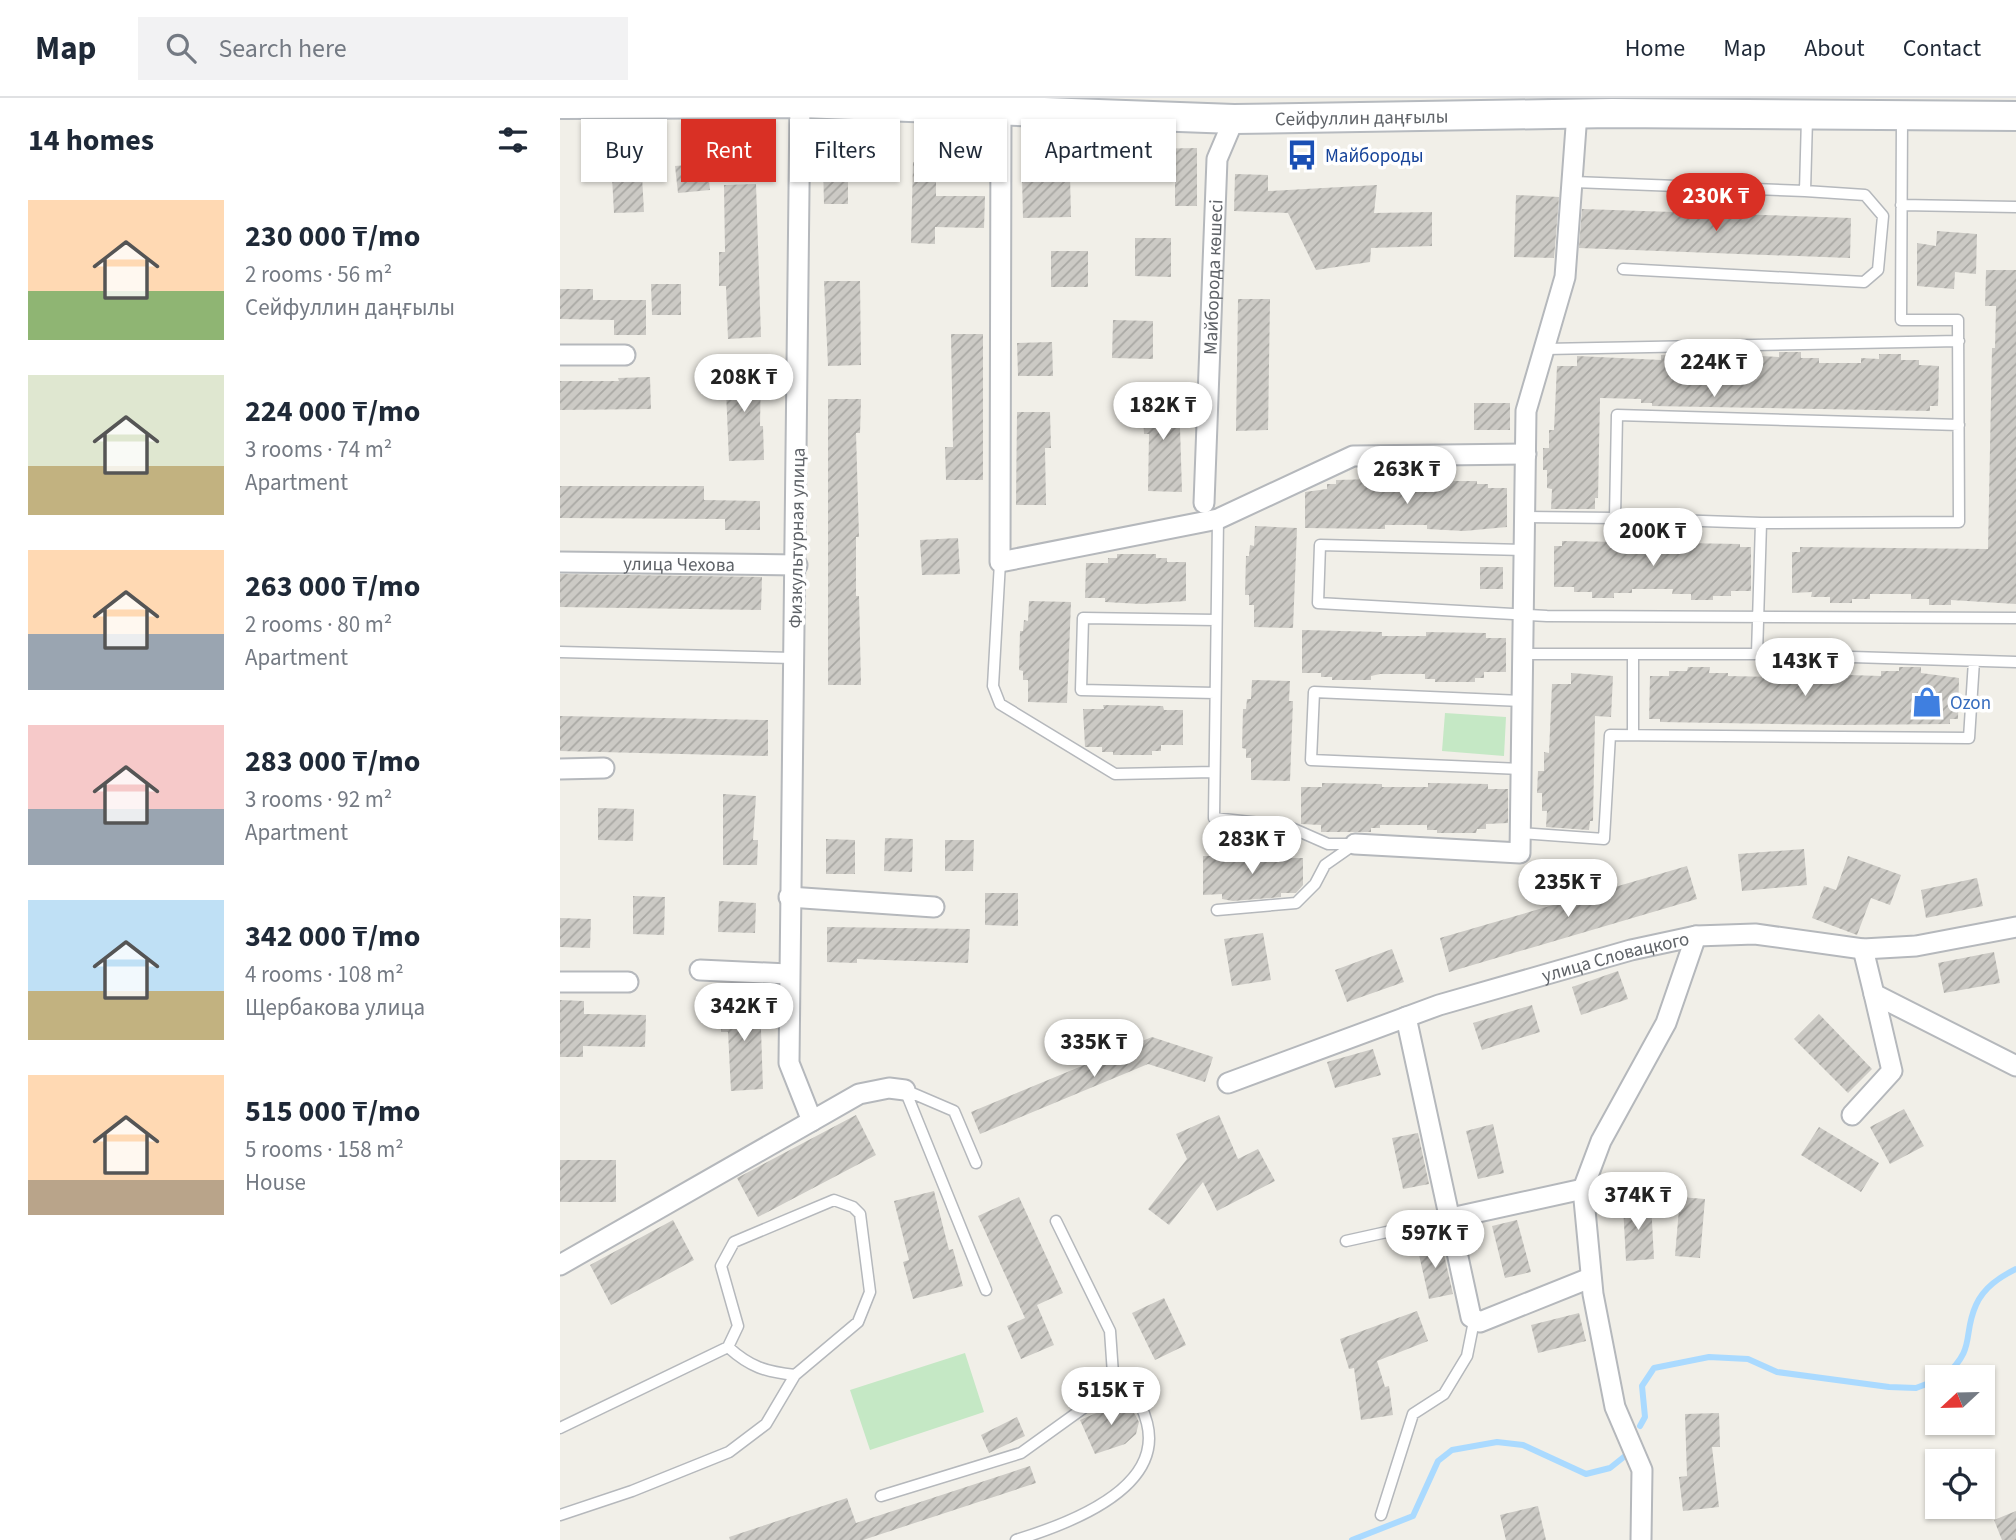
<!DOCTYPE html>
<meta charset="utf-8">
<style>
body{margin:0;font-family:"Source Sans 3",sans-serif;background:#f2f2f3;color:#1f2937;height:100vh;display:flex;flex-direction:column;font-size:26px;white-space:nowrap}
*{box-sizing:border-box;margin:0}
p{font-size:23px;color:#747a83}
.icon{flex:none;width:38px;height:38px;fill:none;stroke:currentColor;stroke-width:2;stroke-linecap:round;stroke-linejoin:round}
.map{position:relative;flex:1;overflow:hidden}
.details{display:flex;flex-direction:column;background:#fff;width:560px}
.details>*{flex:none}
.guide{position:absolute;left:21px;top:21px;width:665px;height:63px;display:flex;gap:14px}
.needle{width:46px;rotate:248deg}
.tools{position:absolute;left:1365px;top:1267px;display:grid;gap:14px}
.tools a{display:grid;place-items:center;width:70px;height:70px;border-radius:0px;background:#fff;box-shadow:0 2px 5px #0004;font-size:35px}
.price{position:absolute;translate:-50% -60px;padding:0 16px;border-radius:24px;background:#fff;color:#222;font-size:23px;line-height:46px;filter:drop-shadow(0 2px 4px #0008)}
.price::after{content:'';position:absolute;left:50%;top:42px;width:21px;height:16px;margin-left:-10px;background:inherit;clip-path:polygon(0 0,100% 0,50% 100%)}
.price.current{background:#d93025;color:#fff}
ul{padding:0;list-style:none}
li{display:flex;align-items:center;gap:21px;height:175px;padding:0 28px}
li span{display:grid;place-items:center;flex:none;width:196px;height:140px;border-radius:0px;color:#555}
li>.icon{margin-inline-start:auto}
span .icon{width:84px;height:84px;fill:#fffc;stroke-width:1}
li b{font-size:30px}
h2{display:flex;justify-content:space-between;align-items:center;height:84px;padding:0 28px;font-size:30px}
.chip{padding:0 24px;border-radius:0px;background:#fff;box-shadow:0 2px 5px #0004;font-size:24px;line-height:63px}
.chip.current{background:#d93025;color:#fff}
header{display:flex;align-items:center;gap:42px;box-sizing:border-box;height:98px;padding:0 35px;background:#fff;border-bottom:2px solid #e0e1e3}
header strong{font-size:33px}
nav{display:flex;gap:38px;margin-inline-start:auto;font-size:24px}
.search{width:490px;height:63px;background:#f2f2f3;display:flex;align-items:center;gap:18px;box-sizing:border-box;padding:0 24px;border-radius:0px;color:#747a83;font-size:26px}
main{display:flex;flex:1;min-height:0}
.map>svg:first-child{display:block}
.green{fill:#c5e8c5}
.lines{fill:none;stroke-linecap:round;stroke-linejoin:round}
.stream{stroke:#aadaff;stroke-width:6}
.building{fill:url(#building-hatch)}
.lane-casing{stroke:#b5b8bc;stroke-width:13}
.street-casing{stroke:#b5b8bc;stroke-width:23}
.secondary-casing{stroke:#b6babf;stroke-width:32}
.lane{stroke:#fff;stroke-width:10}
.street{stroke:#fff;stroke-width:19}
.secondary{stroke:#fff;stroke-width:28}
.labels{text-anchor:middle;stroke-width:7;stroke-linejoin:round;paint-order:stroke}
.street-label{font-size:19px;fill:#5f6368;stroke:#fff}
.transit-label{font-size:19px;fill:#164399;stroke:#fff;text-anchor:start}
.shop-label{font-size:19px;fill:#366cbe;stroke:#fff;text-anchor:start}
</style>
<header>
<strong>Map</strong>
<div class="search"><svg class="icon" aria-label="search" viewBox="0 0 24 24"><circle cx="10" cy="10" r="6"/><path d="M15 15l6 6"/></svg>Search here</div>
<nav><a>Home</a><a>Map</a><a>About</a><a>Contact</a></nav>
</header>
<main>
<section class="details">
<h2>14 homes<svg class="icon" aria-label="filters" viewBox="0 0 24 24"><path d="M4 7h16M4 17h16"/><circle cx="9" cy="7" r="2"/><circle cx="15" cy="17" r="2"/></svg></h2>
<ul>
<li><span style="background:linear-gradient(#ffd9b3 65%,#8fb573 0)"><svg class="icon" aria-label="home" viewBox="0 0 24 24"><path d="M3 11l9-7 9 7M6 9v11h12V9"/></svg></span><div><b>230 000 ₸/mo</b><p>2 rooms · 56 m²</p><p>Сейфуллин даңғылы</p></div></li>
<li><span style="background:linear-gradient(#dfe7d0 65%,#c2b280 0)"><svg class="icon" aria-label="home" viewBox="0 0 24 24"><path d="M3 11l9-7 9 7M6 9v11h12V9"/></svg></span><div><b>224 000 ₸/mo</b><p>3 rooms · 74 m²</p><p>Apartment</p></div></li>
<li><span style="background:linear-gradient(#ffd9b3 60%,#9aa5b1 0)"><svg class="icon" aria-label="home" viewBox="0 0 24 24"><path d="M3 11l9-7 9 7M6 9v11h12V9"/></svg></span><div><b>263 000 ₸/mo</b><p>2 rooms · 80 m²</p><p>Apartment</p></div></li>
<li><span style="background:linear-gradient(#f6c9c9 60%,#9aa5b1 0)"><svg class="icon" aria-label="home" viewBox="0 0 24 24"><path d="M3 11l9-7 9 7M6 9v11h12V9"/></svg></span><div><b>283 000 ₸/mo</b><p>3 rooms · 92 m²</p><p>Apartment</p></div></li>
<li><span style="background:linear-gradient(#bfe0f5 65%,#c2b280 0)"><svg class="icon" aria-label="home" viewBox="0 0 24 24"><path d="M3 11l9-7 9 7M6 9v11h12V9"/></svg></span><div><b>342 000 ₸/mo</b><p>4 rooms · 108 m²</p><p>Щербакова улица</p></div></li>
<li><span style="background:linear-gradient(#ffd9b3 75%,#b9a48a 0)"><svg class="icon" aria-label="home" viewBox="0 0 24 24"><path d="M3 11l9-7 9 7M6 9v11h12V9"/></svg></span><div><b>515 000 ₸/mo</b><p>5 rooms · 158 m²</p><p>House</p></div></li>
</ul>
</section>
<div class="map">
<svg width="1456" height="1442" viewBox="0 0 1456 1442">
<defs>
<pattern id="building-hatch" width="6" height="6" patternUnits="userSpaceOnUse" patternTransform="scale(1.75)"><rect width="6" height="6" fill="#cccac5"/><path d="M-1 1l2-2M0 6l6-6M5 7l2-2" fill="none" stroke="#a9a8a4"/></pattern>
</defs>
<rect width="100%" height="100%" fill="#f1efe8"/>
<path class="green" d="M885 615 946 619 944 658 882 653Z
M405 1255 424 1314 310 1352 290 1292Z"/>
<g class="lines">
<path class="stream" d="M1384 1279C1417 1250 1402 1238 1416 1207 1424 1189 1440 1179 1456 1171
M1080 1328 1085 1319 1082 1288 1094 1270 1149 1259 1188 1261 1217 1274 1329 1289 1356 1290 1377 1282
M792 1442 853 1418 878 1363 892 1352 937 1344 963 1347 1026 1376 1050 1370 1065 1358"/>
</g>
<path class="building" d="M637 50V108H615V73L581 74V51Z
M353 64H376V98H425L424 130 375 129V146L351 145Z
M147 65 150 92 118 95 115 68Z
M263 66H288V106H264Z
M675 76 708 77V93L817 87 814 115 872 114V148L811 150 810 164 756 172 728 115 674 113Z
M82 78 84 114 54 115 52 79Z
M510 78 511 119 463 120 462 79Z
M196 86 201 239 168 241 166 188H159V154H165L164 87Z
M956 97 999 99 994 160 954 159Z
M1022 111 1291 120 1290 160 1019 150Z
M1377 133 1417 136 1416 176 1395 174 1394 191 1357 188V145L1376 148Z
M575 140H611V179L575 178Z
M491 153H528V189H491Z
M1426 172H1456V506L1391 502V507H1369V501H1351V496H1310V501H1292V505H1270V499H1251L1252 494 1232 495V454H1240V449L1428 451 1432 250H1435L1436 208H1425Z
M264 183H300L301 267 268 268Z
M91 186H121V217H92Z
M0 191H33V202H86V237H54V222L0 221Z
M678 201H710L708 332 676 333Z
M553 222 593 223V261L552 260Z
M391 236H423V382H386L385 349H393Z
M492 244 493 278H458L457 245Z
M1219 254H1241V260H1259V265H1301V260L1319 261V256H1341V262H1359V267L1379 268 1378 308H1370V313L1092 308V305H1081V301L1040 300 1038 400H1035V411H991L992 391 987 390V372H983V350H989V332H994L997 268H1017V258L1101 262V257L1141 255V259H1159V263H1201V258L1219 259Z
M165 269H201L200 328H203L204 362 169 363Z
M90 279 91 311 0 312V283H59L58 280Z
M619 297 622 394 588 393 589 336H584L582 298Z
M268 301H301L300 335H296L299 439H296V498H299L301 587H268Z
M914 305H950V332H914Z
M457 314H490L491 350H485L486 407H456Z
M816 381V385L826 384V389H869L878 387V383H917V386H928V390H947V429L904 433 867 431V427H825V431L745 430V394L767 391V386H776V382Z
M0 388H144V402L200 403V432H165V421L0 420Z
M695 428 737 430 733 530 694 529V507H689V497H685L686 458H689L690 447 694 448Z
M398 440 400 476 362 477 360 442Z
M1002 443 1180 446V449H1191V493H1171V498H1153V502H1131V496H1112L1113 491H1072V495H1054V500H1032V494H1014V489H994V448H1002Z
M557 456H596V460H607V464H626V503L582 506 545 504V500H525L526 465H548V460H557Z
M920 469H943V491H920Z
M0 476 202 479 201 512 0 509Z
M469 503 511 504 507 605 468 604V582H463V573L459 572 460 533H463L464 522 468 523Z
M742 532 822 534V538H866V534L926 535V540H946V574H924V580H915V584H875V581H865V576H820L811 578V582H772V579H761V575H742Z
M1128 569H1150L1149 575H1168V578L1215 579V574H1233V570H1255V576L1321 578V573H1339V569H1361V575L1399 580 1398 621H1390V626L1284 627 1100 624V621H1089L1090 578H1109V573H1127Z
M1011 575 1053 578 1051 619 1035 618 1033 723H1030L1029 732 986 729 987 713H982V695H977L978 673H984V654L989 655 992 586H1011Z
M692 582 730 583 729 603H733L730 683 691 682V660H686V651L682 650 683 611H686L687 601H691Z
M543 607 603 608 604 612H623V647H601V653H592V657H553V654H542V649H525L523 611H544Z
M0 618 208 622V658L0 653Z
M762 685 822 686V689H868V685L928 686V691H948V725L926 726V731H917L916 735H877V732H867V727H820V730H811V734H761V727L741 726V689H762Z
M163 696 196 698 193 742H198L197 767H163Z
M38 710 74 711 73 743 38 742Z
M325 740 353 741 352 774 324 773Z
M266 741 295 742V776H266Z
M385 742H414L413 773H385Z
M1244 751 1247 787 1182 793 1178 756Z
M663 754 723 756V760H743V787L736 795H721V799L673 803 662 801V796L643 797V758H663Z
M1288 758 1341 777 1330 807 1311 800 1297 837 1252 820 1264 788 1276 792Z
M1127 768 1137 801 889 874 880 840Z
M1417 780 1423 808 1366 820 1361 792Z
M425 795H458V828L425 827Z
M73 798 105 799 104 837 73 836Z
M159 803 196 805 195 835 158 834Z
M0 820 31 821 30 850 0 849Z
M267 829 410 831 408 865 297 861V865L267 864Z
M703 835 711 882 672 888 664 841Z
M832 851 844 884 787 904 775 872Z
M1434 854 1440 885 1384 895 1378 865Z
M1058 873 1068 901 1021 917 1012 889Z
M0 902 24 903V916L86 917 85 949 23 948V959H0Z
M161 902H200L203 991 171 993 168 934H161Z
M972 907 980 934 922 952 913 925Z
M1259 916 1312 971 1288 995 1234 941Z
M592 939 653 959 645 984 588 966 420 1036 411 1014Z
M813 951 821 977 775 990 767 964Z
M1344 1011 1364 1048 1330 1066 1310 1029Z
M296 1017 316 1057 198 1119 177 1080Z
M659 1017 678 1061 698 1051 715 1083 657 1113 643 1084 609 1127 588 1111 627 1061 616 1036Z
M933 1026 944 1075 918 1081 906 1033Z
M1259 1029 1319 1065 1301 1094 1241 1057Z
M858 1035 869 1086 843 1091 832 1040Z
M0 1062H56V1104H0Z
M374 1093 389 1152 393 1151 403 1188 353 1201 343 1164 349 1162 334 1103Z
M459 1099 503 1195 477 1207 494 1247 461 1261 447 1228 465 1220 418 1118Z
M1120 1099 1145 1101 1140 1160 1115 1158Z
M1091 1105 1094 1161 1066 1163 1063 1107Z
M113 1122 134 1162 51 1207 30 1167Z
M957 1122 971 1174 945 1180 932 1128Z
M881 1143 893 1196 869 1201 857 1148Z
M604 1200 626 1247 595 1262 572 1215Z
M857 1213 868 1243 817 1263 825 1289 829 1288 833 1317 801 1322 794 1270 789 1271 780 1241Z
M1019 1215 1026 1243 978 1255 971 1227Z
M567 1302 579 1324 576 1336 565 1346 535 1356 520 1322Z
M1159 1315 1160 1349H1152L1159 1409 1123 1413 1119 1379 1127 1378 1125 1316Z
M457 1319 465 1338 429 1355 421 1337Z
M470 1368 476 1385 303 1442H170L169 1439 287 1400 296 1425Z
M978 1408 986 1442H946L940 1417Z
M1456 1413V1442H1442L1434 1422Z"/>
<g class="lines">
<g class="lane-casing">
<path id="lane" d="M1014 84 1245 93 1247 20
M1341 107 1456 109
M1063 171 1304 184 1318 172 1323 118 1305 97 1245 93
M985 251 1399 243
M1399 327 1057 317 1055 420 1201 425 1197 556 1456 564
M965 419 1055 420
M658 421 654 720 727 728 768 746H795
M1201 425 1399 424 1398 222H1341L1342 19
M964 452 760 447 758 505 987 518 1456 520
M440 464 433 588 440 606 555 676 654 674
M0 554 233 560
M964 556H1197
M655 595 521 592 523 520 656 522
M1073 637V556
M961 671 751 662 754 594 962 603
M961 735 1044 741 1050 637 1409 640 1414 563
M657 812 736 805 755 786 765 767 795 746
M345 992 426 1192
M345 992 394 1013 416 1065
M786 1143 890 1120
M168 1249C190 1269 206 1274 235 1277
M0 1330 168 1249 178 1228 161 1168 174 1144 274 1102 293 1109 300 1116 310 1194 298 1224 235 1277 206 1326 169 1354 72 1393 0 1417
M321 1398 461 1355 543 1296 553 1276 550 1233 496 1123
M821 1417 853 1316 884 1296 907 1258 914 1223
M456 1442C505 1427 604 1392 587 1325 580 1299 573 1293 549 1284"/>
</g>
<g class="street-casing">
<g id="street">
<path d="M240 5 229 965 252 1023"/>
<path d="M441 10 440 464 658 421 793 358 966 356"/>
<path d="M0 257H65"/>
<path id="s1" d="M644 405 657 61 674 21"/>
<path id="s2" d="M0 464 237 467"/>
<path d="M0 671 44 670"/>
<path d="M795 746 960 755 966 313 1005 179 1017 15"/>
<path d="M229 799 374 809"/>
<path d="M1303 851 1314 896 1456 968"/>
<path d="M140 872 228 876"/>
<path d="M0 884H68"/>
<path d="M846 919 911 1219 920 1224 1030 1180"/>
<path id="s3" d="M668 985 879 907 1071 852 1136 838 1195 836 1303 851 1356 848 1456 829"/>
<path d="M1292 1017 1332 973 1314 896"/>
<path d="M891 1120 1023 1091"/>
<path d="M0 1167 299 996 329 990 345 992"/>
<path d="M1081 1442 1082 1372 1055 1309 1033 1196 1023 1091 1041 1043 1106 925 1136 838"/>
</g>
</g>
<g class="secondary-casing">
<g id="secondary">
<path id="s4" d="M0 6 240 5 674 21 1052 15 1456 18"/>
</g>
</g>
<use href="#lane" class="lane"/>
<use href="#street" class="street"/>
<use href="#secondary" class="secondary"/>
</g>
<defs>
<g id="bus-bare" transform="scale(2.415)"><path d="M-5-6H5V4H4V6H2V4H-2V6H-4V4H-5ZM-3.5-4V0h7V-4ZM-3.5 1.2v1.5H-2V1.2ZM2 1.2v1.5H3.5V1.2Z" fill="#1a4fb4" stroke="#fff" stroke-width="2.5" paint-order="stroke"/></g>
<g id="shop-bare" transform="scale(2.415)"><path d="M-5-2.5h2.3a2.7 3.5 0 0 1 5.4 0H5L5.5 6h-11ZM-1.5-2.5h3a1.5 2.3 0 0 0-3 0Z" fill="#3f7fe0" stroke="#fff" stroke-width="2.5" paint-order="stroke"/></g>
</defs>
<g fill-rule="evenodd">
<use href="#bus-bare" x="742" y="57"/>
<use href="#shop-bare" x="1367" y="604"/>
</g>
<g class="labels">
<g class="street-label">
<text dy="7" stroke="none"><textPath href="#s4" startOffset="802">Сейфуллин даңғылы</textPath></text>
<text dy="7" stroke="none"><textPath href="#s1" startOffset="226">Майборода көшесі</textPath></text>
<text transform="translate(236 440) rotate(-89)" y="7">Физкультурная улица</text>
<text dy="7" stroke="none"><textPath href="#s2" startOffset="119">улица Чехова</textPath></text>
<text dy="7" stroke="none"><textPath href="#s3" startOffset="408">улица Словацкого</textPath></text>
</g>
<g class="transit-label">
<text x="765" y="64">Майбороды</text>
</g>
<g class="shop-label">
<text x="1390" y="611">Ozon</text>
</g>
</g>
</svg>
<div class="tools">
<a><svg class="needle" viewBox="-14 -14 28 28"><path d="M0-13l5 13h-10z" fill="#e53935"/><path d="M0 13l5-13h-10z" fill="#747a83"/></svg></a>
<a><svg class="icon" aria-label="locate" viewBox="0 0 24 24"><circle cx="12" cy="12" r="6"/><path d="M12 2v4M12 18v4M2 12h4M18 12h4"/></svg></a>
</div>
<b class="price current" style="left:1156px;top:135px">230K ₸</b>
<b class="price" style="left:1154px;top:301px">224K ₸</b>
<b class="price" style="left:184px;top:316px">208K ₸</b>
<b class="price" style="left:603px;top:344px">182K ₸</b>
<b class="price" style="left:847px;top:408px">263K ₸</b>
<b class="price" style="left:1093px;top:470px">200K ₸</b>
<b class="price" style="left:1245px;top:600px">143K ₸</b>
<b class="price" style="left:692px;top:778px">283K ₸</b>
<b class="price" style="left:1008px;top:821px">235K ₸</b>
<b class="price" style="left:184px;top:945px">342K ₸</b>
<b class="price" style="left:534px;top:981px">335K ₸</b>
<b class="price" style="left:1078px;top:1134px">374K ₸</b>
<b class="price" style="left:875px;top:1172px">597K ₸</b>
<b class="price" style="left:551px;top:1329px">515K ₸</b>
<div class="guide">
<a class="chip">Buy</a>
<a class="chip current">Rent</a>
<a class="chip">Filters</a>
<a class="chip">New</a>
<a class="chip">Apartment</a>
</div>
</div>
</main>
